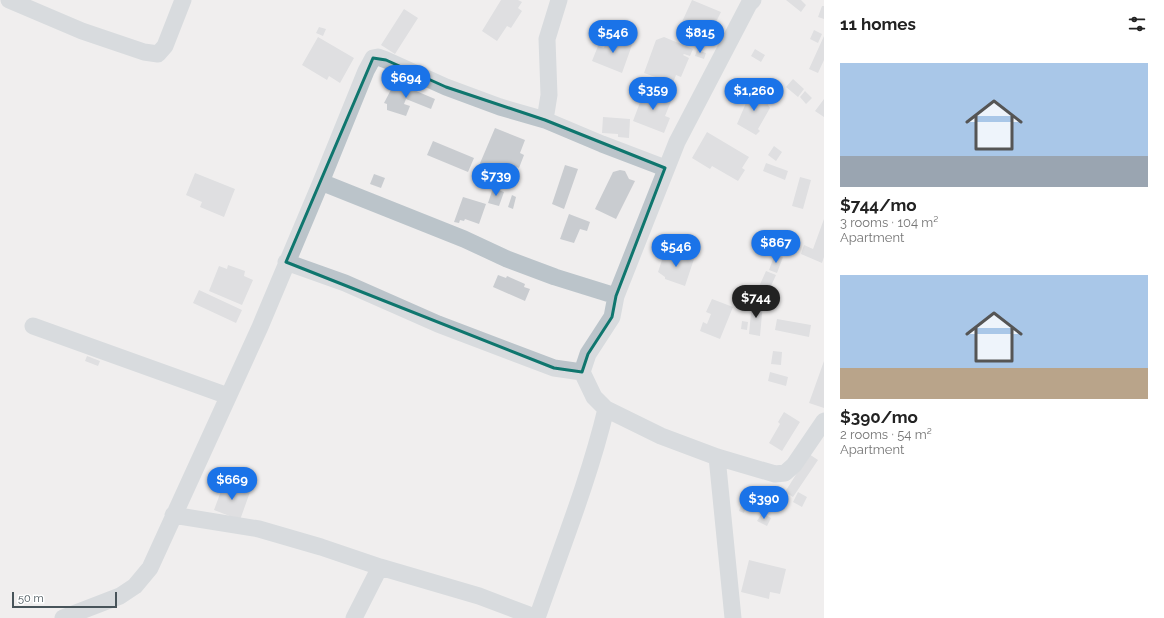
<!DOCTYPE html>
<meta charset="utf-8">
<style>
body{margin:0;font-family:Raleway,sans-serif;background:#f2f2f2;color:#222;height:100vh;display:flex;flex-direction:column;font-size:15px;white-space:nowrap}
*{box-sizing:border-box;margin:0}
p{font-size:13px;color:#767676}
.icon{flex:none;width:22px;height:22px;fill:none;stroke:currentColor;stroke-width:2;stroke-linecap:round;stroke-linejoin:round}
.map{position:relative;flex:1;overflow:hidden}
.panel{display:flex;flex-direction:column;background:#fff;width:340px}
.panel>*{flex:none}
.scale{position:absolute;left:12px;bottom:10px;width:105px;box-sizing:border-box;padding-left:4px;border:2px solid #48545a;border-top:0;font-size:11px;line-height:14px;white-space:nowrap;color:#48545a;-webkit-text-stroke:3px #fff;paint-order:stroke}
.price{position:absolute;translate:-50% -34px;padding:0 9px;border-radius:14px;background:#1a73e8;color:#fff;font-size:13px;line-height:26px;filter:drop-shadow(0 1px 2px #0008)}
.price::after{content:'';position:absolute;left:50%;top:24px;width:12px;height:9px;margin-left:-6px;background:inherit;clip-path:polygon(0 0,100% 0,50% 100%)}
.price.current{background:#222;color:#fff}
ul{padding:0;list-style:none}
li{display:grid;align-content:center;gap:8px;height:212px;padding:0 16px}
li span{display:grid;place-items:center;height:124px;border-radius:0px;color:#555}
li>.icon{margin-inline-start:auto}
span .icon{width:72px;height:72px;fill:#fffc;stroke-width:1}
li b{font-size:17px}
h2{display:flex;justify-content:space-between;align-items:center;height:48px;padding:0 16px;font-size:17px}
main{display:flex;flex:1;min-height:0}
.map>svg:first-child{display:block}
.building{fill:#c9ccd0}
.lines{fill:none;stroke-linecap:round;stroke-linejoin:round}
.minor{stroke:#bbc4ca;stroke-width:17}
.marked{fill:none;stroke:#0f766e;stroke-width:3;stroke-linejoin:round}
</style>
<main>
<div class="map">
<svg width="824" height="618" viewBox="0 0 824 618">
<rect width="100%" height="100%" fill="#f0eeee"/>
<path class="building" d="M501 0H518L522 2 518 8 522 11 511 28 507 26 497 41 482 31Z
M692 0 721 12 712 30 708 28 700 45 676 35Z
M786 0H801L806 5 801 12Z
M822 6H824V19L818 17Z
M404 9 418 18 395 54 381 45Z
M319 27 326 29 323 36 316 33Z
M814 30 822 34 818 43 810 39Z
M609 36 632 45 622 73 592 61 598 46 604 48Z
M824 36V60L818 73 809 69Z
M318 37 354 58 340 83 329 76 327 80 302 65Z
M664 37 693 49 690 56 684 54 683 55 689 58 681 77 676 75 673 83 644 73 656 40Z
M755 49 765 55 761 62 751 56Z
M697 50 706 53 704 59 695 56Z
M793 79 804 89 798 97 786 87Z
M395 82 435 99 431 109 406 99 404 104 410 106 406 116 387 110V104L384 103Z
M645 89 672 99 665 116 670 118 664 133 633 121Z
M752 89 771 100 768 105 770 108 758 129 760 131 756 135 737 124Z
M805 91 812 98 806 104 800 97Z
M824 99V117L815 111Z
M603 117 630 119 629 138 618 137V134L602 133Z
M495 128 525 140 520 153 524 155 519 168 512 165 507 179 478 168Z
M707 132 749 157 742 168 745 170 738 181 712 166 710 169 692 158Z
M433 141 474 158 468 172 427 155Z
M774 146 782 152 776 161 768 155Z
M766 163 788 171 785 180 763 171Z
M565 165 578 169 564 209 552 204Z
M620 170 625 171 629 179 635 181 616 219 595 209 613 172Z
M195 173 235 189 224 217 200 207 202 202 186 195Z
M374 174 385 178 381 188 370 184Z
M800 177 811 180 803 209 792 206Z
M493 188 504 192 499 206 488 203Z
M512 195 516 197 513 209 508 207Z
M463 197 486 204 479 224 465 219 464 221 460 220 459 223 454 222Z
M569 214 590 222 587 231 580 229 574 243 560 239Z
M824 219V257L822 263 801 254 804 245 813 249Z
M665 251 694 259 685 286 665 279V277L658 272Z
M775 254 783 257 777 273 769 270Z
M228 265 245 271 244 276 253 280 242 305 209 291 219 266 227 269Z
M766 271 776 275 767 295 757 291Z
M498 275 506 278 507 276 525 284 524 287 530 289 525 301 493 287Z
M199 290 242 310 236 323 193 303Z
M712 299 733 307 720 339 700 331 703 322 707 324 711 314 706 312Z
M752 302 763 303 760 336 749 334Z
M777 319 811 325 809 337 775 330Z
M742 321 748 322 747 330 741 329Z
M773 351 782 352 781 365 771 364Z
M87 356 100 361 98 366 85 361Z
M824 361V408L809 403Z
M770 372 788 377 786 386 768 381Z
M784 412 800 422 782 451 769 443 780 424 778 422Z
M809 454 818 460 793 497 785 492Z
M224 483 250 492 240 520 214 510Z
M773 489 782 494 772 512 763 507Z
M798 492 807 497 802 507 793 502Z
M743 499 748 501 744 513 739 511Z
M762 513 771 518 767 526 757 521Z
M749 560 786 569 780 594 770 592 769 599 741 592Z"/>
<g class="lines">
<path class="minor" d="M9 0 82 31 144 52 158 54 165 46 183 0
M753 0 749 4 677 142 616 296 612 317 588 354 582 372 594 397 606 409 661 436 717 457 775 474 785 473 794 465 824 421
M545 120 549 95 547 39 559 0
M321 182 464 239 507 259 555 277 616 296
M286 262 345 283 438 324 554 368 582 372
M33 326 228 396
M717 457 733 618
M173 515 259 529 321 547 380 567 479 596 537 618
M63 618 120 596 135 586 150 568 260 327 321 182 366 71 373 58 378 57 386 60 446 87 500 107 545 120 602 144 665 168
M354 618 380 567
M537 618C561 549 589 480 606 409"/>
</g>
<path d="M0 0H824V618H0ZM373 58 386 60 446 87 545 120 665 168 616 296 612 317 588 354 582 372 554 368 286 262Z" fill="#f0eeee" fill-opacity=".55" fill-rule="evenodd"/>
<path class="marked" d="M373 58 386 60 446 87 545 120 665 168 616 296 612 317 588 354 582 372 554 368 286 262Z"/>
</svg>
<div class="scale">50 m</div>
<b class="price" style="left:613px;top:54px">$546</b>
<b class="price" style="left:700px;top:54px">$815</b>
<b class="price" style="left:406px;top:99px">$694</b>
<b class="price" style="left:653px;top:111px">$359</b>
<b class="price" style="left:754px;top:112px">$1,260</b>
<b class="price" style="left:496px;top:197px">$739</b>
<b class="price" style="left:776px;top:264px">$867</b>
<b class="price" style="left:676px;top:268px">$546</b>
<b class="price current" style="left:756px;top:319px">$744</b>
<b class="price" style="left:232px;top:501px">$669</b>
<b class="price" style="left:764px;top:520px">$390</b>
</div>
<section class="panel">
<h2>11 homes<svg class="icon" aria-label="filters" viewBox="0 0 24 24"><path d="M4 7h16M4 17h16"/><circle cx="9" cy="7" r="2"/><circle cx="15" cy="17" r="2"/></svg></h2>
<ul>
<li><span style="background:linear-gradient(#a9c7e8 75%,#9aa5b1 0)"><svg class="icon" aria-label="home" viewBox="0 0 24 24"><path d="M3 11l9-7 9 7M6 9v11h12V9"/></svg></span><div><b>$744/mo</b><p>3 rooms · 104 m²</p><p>Apartment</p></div></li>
<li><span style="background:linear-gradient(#a9c7e8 75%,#b9a48a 0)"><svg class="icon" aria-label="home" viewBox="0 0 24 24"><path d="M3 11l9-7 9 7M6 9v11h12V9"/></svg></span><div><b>$390/mo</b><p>2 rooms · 54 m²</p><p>Apartment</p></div></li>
</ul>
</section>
</main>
